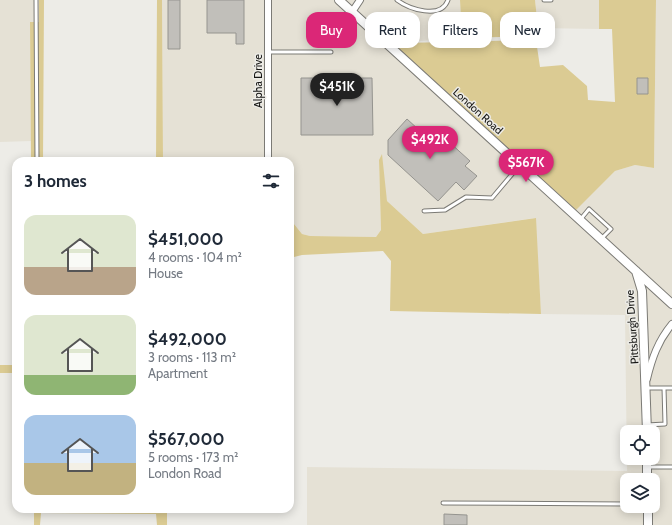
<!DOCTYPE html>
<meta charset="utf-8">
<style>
body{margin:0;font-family:Cabin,sans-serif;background:#f6f6f7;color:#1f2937;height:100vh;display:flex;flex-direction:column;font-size:15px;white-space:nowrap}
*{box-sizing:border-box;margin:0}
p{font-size:13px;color:#747a83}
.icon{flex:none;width:22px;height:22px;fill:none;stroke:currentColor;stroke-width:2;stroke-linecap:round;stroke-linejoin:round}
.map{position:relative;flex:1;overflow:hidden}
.panel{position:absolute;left:12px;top:157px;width:282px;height:356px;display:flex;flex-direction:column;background:#fff;border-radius:12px;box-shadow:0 2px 10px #0003}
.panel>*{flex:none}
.guide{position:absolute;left:306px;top:12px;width:306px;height:36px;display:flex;gap:8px}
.controls{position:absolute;left:620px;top:425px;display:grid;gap:8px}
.controls a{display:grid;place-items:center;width:40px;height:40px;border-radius:8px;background:#fff;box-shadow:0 2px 10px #0003;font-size:20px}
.price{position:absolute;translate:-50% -34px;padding:0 9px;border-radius:14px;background:#db2777;color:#fff;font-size:13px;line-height:26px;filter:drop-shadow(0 1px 2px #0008)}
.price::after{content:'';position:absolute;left:50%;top:24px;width:12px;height:9px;margin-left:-6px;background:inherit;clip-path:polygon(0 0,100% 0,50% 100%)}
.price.current{background:#222;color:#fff}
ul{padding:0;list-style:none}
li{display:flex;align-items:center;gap:12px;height:100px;padding:0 12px}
li span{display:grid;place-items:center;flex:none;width:112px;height:80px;border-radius:12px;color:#555}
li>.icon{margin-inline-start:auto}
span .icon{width:48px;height:48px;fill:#fffc;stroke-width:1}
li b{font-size:17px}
h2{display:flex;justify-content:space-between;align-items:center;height:48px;padding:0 12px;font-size:17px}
.tag{padding:0 14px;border-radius:12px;background:#fff;box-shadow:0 2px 10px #0003;font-size:14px;line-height:36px}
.tag.current{background:#db2777;color:#fff}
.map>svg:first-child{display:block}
.built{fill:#e5e1d5;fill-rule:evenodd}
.green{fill:#dbcb93}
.building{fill:#c1bfba;stroke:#95948f}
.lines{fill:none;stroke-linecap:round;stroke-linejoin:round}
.lane-casing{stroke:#7b7a75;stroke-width:5}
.street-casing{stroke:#7b7a75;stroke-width:8}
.secondary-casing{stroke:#7b7a75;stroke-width:10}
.lane{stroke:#fff;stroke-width:3}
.street{stroke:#fff;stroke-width:6}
.secondary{stroke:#fff;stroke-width:8}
.labels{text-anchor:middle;stroke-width:3;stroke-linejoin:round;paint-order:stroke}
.street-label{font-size:11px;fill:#171715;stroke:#edece7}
</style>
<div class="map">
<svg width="672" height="525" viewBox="0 0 672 525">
<rect width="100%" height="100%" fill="#edece7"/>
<path class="built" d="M0 0H39L40 22 30 23 31 141 0 142Z
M162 0H460L462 38 392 43 576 209 615 171 635 165 654 168 656 0H672V525H307V467L627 471 625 315 541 314 535 218 423 234 387 201 379 160 381 230 376 237 310 236 302 234 290 219V161H163ZM627 432H653V458H627ZM627 480H653V506H627Z
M535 0H599V29L538 28Z"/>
<path class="green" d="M39 0H44L43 161H31L30 22H39Z
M157 0H162L163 161H156Z
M460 0H535L538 28 536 36 462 38Z
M599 0H656L654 168 635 165 615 171 576 210 399 49 400 45 405 43 536 40 540 67 563 65 587 86 588 100 615 102 612 29H599Z
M382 154 387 201 423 234 536 218 541 314 390 311 391 261 383 251 302 255 290 258V219L302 234 310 236 376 237 381 230 379 160Z
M0 365H16V373H0Z
M34 509H167V525H157L156 514 41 513 40 525H34Z"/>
<path class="building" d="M168 0H180V49H168Z
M207 0H244V44H236V33H207Z
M301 78H372L373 135H301Z
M637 78H648V94H637Z
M407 119 430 140 438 132 470 161 465 166 477 176 464 190 456 182 438 201 388 155V140Z
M444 514 467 515V525H444Z"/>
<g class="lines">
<g class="lane-casing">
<path id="lane" d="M36 0 37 161
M397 0C409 9 441 20 448 0
M544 0H551
M268 52H331
M424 211 445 210 466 197 492 198 519 166
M580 220 589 209 611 229 602 238
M647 388H664L665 424 647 425
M664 388H672
M647 467H672
M443 503 627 504"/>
</g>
<g class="street-casing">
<path id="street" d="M268 0V161
M352 12 360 0
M647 379C652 358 658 341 672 324"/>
</g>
<g class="secondary-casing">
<path id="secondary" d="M339 0 672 304
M636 271 642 291 647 432
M647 458V480
M648 506V525"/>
</g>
<use href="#lane" class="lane"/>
<use href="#street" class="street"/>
<use href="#secondary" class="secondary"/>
</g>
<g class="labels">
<g class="street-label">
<text transform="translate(258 81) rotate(-90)" y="4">Alpha Drive</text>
<text transform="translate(478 111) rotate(42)" y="4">London Road</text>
<text transform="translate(632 327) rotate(-94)" y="4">Pittsburgh Drive</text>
</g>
</g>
</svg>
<div class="controls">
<a><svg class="icon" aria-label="locate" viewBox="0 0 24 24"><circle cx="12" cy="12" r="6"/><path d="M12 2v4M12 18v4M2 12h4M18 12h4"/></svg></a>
<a><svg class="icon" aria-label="layers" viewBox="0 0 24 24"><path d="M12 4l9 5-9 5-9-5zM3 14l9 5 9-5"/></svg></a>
</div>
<b class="price current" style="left:337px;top:107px">$451K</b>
<b class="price" style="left:430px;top:160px">$492K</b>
<b class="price" style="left:526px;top:183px">$567K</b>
<div class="guide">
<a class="tag current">Buy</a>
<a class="tag">Rent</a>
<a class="tag">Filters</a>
<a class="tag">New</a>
</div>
<section class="panel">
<h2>3 homes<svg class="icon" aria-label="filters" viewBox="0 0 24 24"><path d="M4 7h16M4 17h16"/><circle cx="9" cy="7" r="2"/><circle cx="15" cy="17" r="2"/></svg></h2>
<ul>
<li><span style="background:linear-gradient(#dfe7d0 65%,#b9a48a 0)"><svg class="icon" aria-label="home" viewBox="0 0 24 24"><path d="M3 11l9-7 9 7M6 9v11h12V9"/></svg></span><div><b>$451,000</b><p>4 rooms · 104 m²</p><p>House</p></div></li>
<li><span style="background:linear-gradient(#dfe7d0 75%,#8fb573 0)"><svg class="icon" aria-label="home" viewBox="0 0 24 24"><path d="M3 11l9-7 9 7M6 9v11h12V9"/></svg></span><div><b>$492,000</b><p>3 rooms · 113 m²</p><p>Apartment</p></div></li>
<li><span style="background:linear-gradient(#a9c7e8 60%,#c2b280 0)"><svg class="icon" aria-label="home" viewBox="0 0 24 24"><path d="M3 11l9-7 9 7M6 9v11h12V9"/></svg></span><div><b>$567,000</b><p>5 rooms · 173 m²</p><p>London Road</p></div></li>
</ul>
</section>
</div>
